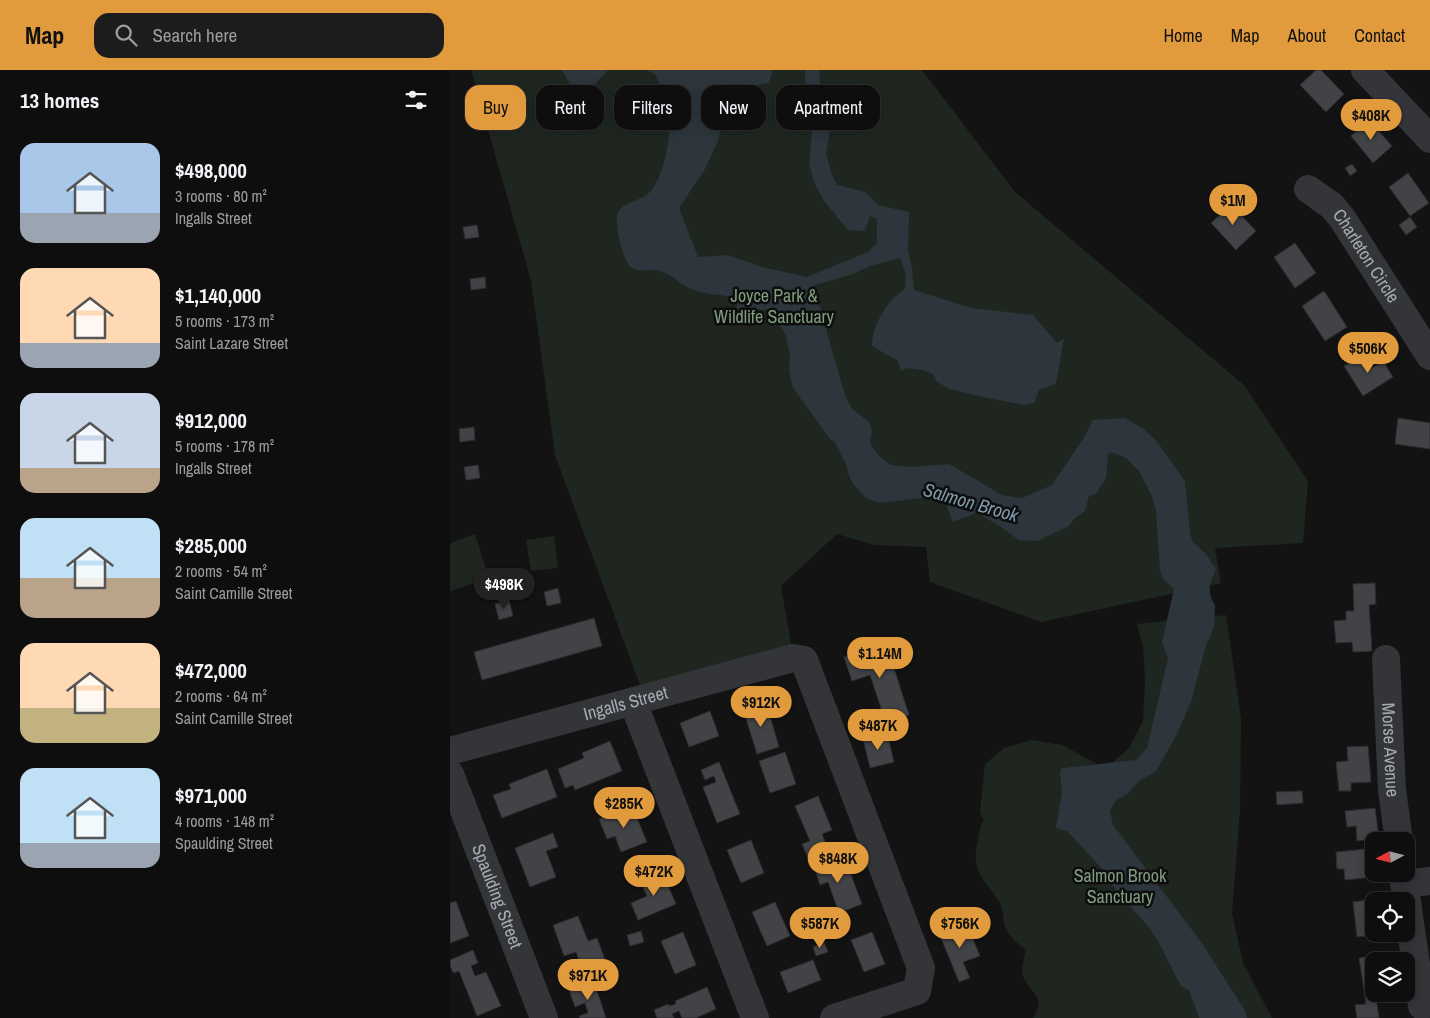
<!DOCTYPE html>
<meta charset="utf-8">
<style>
body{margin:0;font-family:"Archivo Narrow",sans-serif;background:#1c1c1d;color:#f1f3f6;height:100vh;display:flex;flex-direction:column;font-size:19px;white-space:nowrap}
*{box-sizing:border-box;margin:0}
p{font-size:16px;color:#9b9c9e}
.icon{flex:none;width:28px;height:28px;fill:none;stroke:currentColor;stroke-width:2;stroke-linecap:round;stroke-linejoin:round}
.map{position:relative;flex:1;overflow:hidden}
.panel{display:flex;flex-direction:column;background:#0e0e0f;width:450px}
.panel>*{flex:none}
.hud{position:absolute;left:15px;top:15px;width:475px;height:45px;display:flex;gap:10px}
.needle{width:32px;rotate:263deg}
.tools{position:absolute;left:915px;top:762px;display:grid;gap:10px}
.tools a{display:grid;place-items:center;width:50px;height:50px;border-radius:10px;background:#0e0e0f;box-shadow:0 2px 12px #0003,0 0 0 1px #2e2e2f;font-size:25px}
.price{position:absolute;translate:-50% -42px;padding:0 11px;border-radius:18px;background:#e19b3d;color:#111;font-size:16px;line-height:32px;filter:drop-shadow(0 1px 2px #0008)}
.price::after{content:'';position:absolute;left:50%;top:30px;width:15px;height:11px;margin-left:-8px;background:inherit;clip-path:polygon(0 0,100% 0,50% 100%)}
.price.selected{background:#222;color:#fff}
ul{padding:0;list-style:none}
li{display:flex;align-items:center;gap:15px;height:125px;padding:0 20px}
li span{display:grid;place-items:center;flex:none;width:140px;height:100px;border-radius:15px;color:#555}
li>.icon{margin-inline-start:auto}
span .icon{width:60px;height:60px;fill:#fffc;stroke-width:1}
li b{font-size:21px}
h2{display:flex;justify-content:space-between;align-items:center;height:60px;padding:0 20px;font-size:21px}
.tag{padding:0 18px;border-radius:15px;background:#0e0e0f;box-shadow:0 2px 12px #0003,0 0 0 1px #2e2e2f;font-size:18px;line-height:45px}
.tag.selected{background:#e19b3d;color:#111}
header{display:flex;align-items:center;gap:30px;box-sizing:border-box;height:70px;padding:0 25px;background:#e19b3d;color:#111}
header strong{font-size:24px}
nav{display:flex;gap:28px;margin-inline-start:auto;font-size:18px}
.search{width:350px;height:45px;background:#1c1c1d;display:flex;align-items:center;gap:12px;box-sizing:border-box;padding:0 18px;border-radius:15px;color:#9b9c9e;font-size:19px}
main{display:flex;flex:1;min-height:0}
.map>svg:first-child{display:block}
.green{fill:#1f2620}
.water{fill:#2d363c}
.building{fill:#424347;stroke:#2d2d30}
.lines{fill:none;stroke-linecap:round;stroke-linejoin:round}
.minor{stroke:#343539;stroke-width:28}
.labels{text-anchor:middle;stroke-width:5;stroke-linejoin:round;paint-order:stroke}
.street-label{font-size:18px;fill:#a5abb3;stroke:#0e0e0f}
.park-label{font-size:18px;fill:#7f9d7e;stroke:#0e0e0f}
.water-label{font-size:19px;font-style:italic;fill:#7f9bac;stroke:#0e0e0f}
</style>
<header>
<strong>Map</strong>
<div class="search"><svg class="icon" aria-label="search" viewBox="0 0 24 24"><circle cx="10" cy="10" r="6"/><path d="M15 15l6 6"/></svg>Search here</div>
<nav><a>Home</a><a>Map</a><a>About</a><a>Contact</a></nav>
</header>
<main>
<section class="panel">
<h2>13 homes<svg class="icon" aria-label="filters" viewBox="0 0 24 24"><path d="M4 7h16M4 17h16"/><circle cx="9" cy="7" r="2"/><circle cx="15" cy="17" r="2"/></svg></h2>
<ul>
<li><span style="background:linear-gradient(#a9c7e8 70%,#9aa5b1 0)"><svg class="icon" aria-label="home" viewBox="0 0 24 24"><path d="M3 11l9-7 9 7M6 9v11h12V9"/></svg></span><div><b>$498,000</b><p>3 rooms · 80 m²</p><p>Ingalls Street</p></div></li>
<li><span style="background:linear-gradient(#ffd9b3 75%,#9aa5b1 0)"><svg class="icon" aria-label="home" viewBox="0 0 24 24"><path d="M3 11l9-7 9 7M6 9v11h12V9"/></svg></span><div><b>$1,140,000</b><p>5 rooms · 173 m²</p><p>Saint Lazare Street</p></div></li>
<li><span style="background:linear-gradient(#c9d6e8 75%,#b9a48a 0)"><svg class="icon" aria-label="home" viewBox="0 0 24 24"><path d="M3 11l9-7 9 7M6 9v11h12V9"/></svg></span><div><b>$912,000</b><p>5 rooms · 178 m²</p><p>Ingalls Street</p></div></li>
<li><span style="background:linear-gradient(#bfe0f5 60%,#b9a48a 0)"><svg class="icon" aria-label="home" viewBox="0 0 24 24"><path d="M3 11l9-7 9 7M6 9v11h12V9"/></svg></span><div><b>$285,000</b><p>2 rooms · 54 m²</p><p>Saint Camille Street</p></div></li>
<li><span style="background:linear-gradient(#ffd9b3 65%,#c2b280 0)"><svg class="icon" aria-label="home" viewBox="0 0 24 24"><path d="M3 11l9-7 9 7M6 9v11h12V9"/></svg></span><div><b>$472,000</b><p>2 rooms · 64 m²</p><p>Saint Camille Street</p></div></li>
<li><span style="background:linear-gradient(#bfe0f5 75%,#9aa5b1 0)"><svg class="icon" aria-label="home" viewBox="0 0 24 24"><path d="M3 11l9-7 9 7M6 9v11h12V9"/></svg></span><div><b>$971,000</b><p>4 rooms · 148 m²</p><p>Spaulding Street</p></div></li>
</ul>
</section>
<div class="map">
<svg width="980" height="948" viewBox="0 0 980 948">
<rect width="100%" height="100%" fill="#131314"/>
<path class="green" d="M21 0H472L565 122 794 315 858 411 853 473 765 478 771 513 591 552 480 512 476 477 424 475 387 464 331 516 342 579 190 615 105 385 81 210Z
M25 464 39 508 0 521V473Z
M104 466 108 498 81 501 76 470Z
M776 545 791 649 790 741 782 843 793 893 822 948H583C597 924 580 925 573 906 570 897 576 887 575 879 565 872 557 865 554 852 553 846 553 838 550 833 535 808 520 804 528 769 529 763 530 756 534 751L530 742 535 694 554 678 581 670 612 675 647 694 612 698 653 701 679 678 693 651 695 611 693 577 687 554Z"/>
<path class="water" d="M112 0H158L141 18 128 28Z
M196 0H323L319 13 287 18 277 29 268 71 255 99 229 138 248 187 278 185 312 197 357 207 418 182 427 173V149L420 146 415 161 398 160 374 131 364 112 359 94 364 41 356 28 355 0H369L370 16 381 42 380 60 376 84 382 105 387 115 415 122 428 135 459 142 458 179 462 199 464 220 521 238 583 245 607 273 614 268 606 314 589 320 584 333 573 335 529 326 500 319 487 312 483 304 472 300 456 298 451 301 448 291 422 276C422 256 437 230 455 219L456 205 450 188 423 195 400 205 362 216 360 219 376 249 377 263 395 325 402 339 418 351 422 360 420 373 429 386 441 395 461 397 499 394 552 425 572 428 602 415 633 369 643 350 675 348 693 359 706 370 735 411 740 464 743 472 755 483 766 499C760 513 756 522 765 535L764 557 756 575 741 632 726 666 706 701 689 711 677 724 666 730 660 741 663 755 751 872 794 939 797 948H749L739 920 731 916 708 871 698 856 667 822 654 801 635 780 617 761 606 758 612 722 610 702 612 698 686 690 697 678 718 588 712 572 724 519 713 509 710 500 706 441 702 426 689 401 676 388 661 382 658 384 656 408 646 424 639 426 635 441 623 450 619 456 587 471 569 470 547 454 526 443 503 452 496 434 481 427 430 433 416 428 403 414 398 403 397 396 385 372 380 369 343 318 339 300 340 287 336 266 322 240C310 238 302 242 289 241L287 238V230L284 227C270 225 252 224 239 218 228 212 219 202 206 200 197 199 189 203 181 197 172 190 164 153 168 143 172 132 191 131 199 123 214 108 222 64 219 44 217 30 211 17 205 4Z"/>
<path class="building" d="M866 0H871L894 24 876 42 850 15Z
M919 50 942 76 923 93 901 66Z
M902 94 907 101 900 106 895 98Z
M958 103 979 133 960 146 939 117Z
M776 129 806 161 786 180 761 153 773 142 768 136Z
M960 147 967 157 956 165 949 155Z
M27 155 29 167 15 169 13 157Z
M845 173 866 203 845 218 824 187Z
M35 207 36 218 21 220 20 209Z
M874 221 897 257 875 271 852 236Z
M913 284 922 298 933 291 943 307 913 326 894 296Z
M948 348 980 353V379L945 374Z
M24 357 25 370 10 372 9 359Z
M28 395 30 408 16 410 14 397Z
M925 513 926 534 919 535 922 581 903 582 902 572 886 573 884 551 896 550V541H904L903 514Z
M108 518 111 533 97 536 94 522Z
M59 530 63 546 49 550 45 534Z
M144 548 152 576 32 610 24 582Z
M436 573 459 645 436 653 420 605 402 611 394 587Z
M316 632 329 677 307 684 293 639Z
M260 641 269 666 239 677 230 653Z
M437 663 444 692 420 698 413 669Z
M160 671 172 701 125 720 123 715 115 718 108 699 134 688 132 683Z
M918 676 921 712 901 713V721H889L886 692 898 691 897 677Z
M335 682 346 714 320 723 309 691Z
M269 692 290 744 267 753 253 717 266 712 264 706 255 710 251 700Z
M97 699 107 727 52 748 43 725 61 719 59 714Z
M852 721 853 733 827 735 826 722Z
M368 726 382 760 372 764 378 779 358 788 352 774 360 771 345 736Z
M182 736 197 772 171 782 165 766 157 769 149 749Z
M925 738 929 768 907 771 906 756 897 757 895 741Z
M103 763 108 777 96 781 106 807 80 817 65 778Z
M301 770 314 803 291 813 277 780Z
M916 779 918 793 924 792V804H932V806L895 810 894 799H887L886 782Z
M386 786 393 805 400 802 412 834 389 843 378 812 370 815 363 794Z
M212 802 226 834 188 850 181 833 197 826 190 811Z
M926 829V831H924V864H936L907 867 903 832Z
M6 831 19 866 0 873V833Z
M325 832 340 866 317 876 302 842Z
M128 846 138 871 147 868 156 892 132 900 126 882 114 886 103 855Z
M516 852 530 886 513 892 520 908 509 912 489 863Z
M191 861 194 872 180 876 177 865Z
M233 862 246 895 225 904 211 871Z
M422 862 435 894 414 902 401 870Z
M374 872 378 882 366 886 363 877Z
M23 880 28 893 21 896 25 906 36 902 51 936 27 946 9 901 3 903 0 895V890Z
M934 885 935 891H924V924H939L926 926 929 948H907L905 935 916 934 909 888Z
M363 890 371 910 338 923 330 902Z
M144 912 156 948H130L129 946 138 943 135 933 125 937 119 920Z
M257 917 266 939 246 948H232L229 941 222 944 224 948H207L204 940 218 934 219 936 226 934 225 931Z"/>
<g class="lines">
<g class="minor">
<path d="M915 0 980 69"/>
<path id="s1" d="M858 119 882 136 892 148 980 286"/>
<path id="s2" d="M936 589 942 720 949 771"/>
<path d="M183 632 305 948"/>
<path id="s3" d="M0 681 343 588 354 590 471 898 467 921 384 948"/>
<path id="s4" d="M0 704 94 948"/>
<path d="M953 804 972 936"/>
<path d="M954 814 980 811"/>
</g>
</g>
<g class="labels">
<g class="street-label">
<text dy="6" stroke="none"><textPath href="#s1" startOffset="90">Charleton Circle</textPath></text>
<text dy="6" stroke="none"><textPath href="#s3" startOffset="182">Ingalls Street</textPath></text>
<text dy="6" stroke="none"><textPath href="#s2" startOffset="91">Morse Avenue</textPath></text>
<text dy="6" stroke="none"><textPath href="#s4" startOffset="131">Spaulding Street</textPath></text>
</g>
<g class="park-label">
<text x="324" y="232">Joyce Park &amp;<tspan x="324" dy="21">Wildlife Sanctuary</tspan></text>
<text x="670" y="812">Salmon Brook<tspan x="670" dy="21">Sanctuary</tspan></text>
</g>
<g class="water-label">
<text transform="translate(521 432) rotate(16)" y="7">Salmon Brook</text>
</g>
</g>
</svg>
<div class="tools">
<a><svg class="needle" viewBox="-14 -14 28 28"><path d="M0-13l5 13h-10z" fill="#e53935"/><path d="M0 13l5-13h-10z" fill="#9b9c9e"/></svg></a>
<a><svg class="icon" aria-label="locate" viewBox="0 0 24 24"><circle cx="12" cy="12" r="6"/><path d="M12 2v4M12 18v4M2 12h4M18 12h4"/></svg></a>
<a><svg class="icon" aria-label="layers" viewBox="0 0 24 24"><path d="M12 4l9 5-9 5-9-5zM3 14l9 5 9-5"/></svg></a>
</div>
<b class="price" style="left:921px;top:71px">$408K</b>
<b class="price" style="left:783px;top:156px">$1M</b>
<b class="price" style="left:918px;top:304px">$506K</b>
<b class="price selected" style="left:54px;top:540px">$498K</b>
<b class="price" style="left:430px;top:609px">$1.14M</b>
<b class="price" style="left:311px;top:658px">$912K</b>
<b class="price" style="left:428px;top:681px">$487K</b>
<b class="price" style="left:174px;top:759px">$285K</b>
<b class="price" style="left:388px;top:814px">$848K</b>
<b class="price" style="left:204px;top:827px">$472K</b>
<b class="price" style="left:370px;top:879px">$587K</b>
<b class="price" style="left:510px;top:879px">$756K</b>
<b class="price" style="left:138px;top:931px">$971K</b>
<div class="hud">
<a class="tag selected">Buy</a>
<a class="tag">Rent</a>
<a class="tag">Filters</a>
<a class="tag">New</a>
<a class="tag">Apartment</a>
</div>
</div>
</main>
